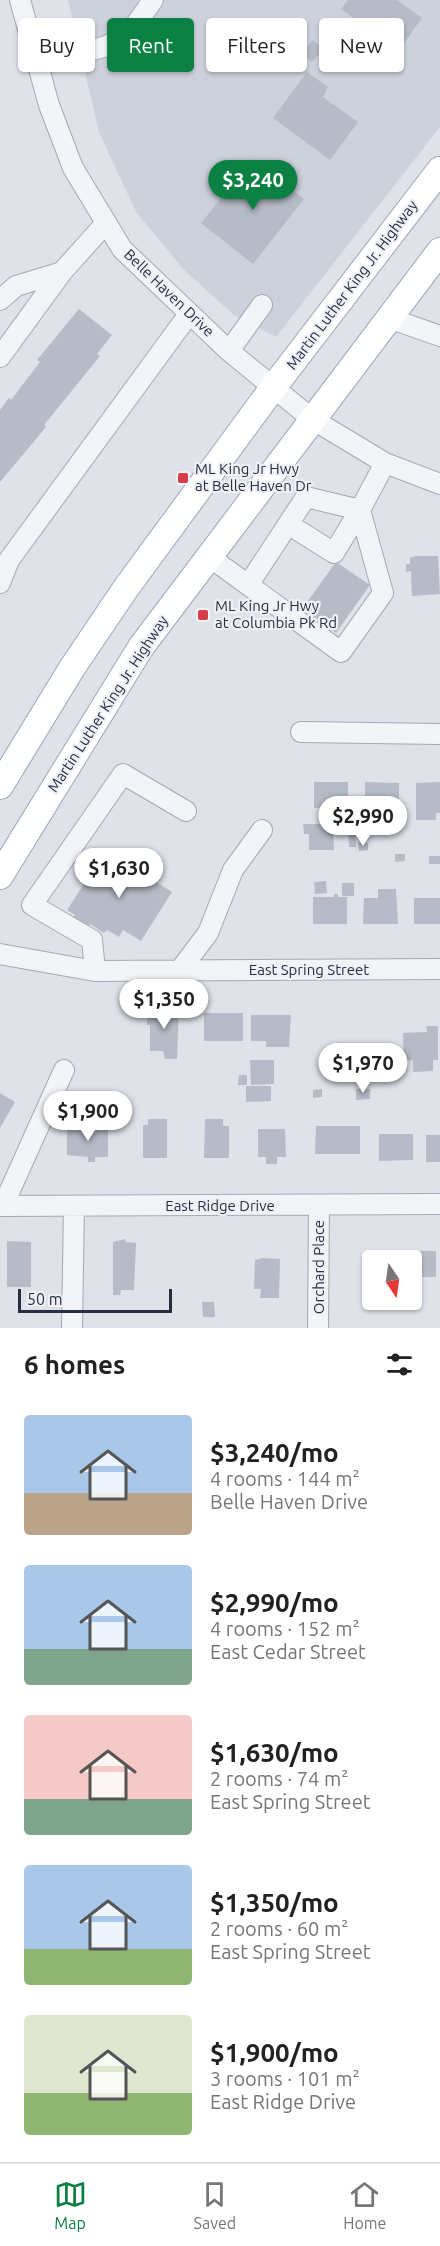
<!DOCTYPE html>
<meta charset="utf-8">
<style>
body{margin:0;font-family:Ubuntu,sans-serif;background:#f6f6f6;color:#222;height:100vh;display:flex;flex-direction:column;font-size:22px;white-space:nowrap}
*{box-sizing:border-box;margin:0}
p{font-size:20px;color:#767676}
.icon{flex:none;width:33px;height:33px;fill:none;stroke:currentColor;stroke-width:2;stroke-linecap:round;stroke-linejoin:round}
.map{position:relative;height:1328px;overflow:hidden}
.panel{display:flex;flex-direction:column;background:#fff;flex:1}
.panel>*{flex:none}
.hud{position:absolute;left:18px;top:18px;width:405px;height:54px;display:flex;gap:12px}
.needle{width:39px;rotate:167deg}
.buttons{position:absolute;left:362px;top:1250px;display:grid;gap:12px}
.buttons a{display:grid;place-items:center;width:60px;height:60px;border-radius:6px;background:#fff;box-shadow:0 2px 4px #0004;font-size:30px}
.scale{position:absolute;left:18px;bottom:15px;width:154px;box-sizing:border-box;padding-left:6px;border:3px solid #272e42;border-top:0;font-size:16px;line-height:21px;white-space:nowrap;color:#272e42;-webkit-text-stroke:4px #eff1f7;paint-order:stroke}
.price{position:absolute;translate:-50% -51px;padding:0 14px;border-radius:21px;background:#fff;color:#222;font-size:20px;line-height:39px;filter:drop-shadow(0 2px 3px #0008)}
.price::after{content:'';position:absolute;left:50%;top:36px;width:18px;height:14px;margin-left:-9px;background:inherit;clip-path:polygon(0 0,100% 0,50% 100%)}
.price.on{background:#0b8043;color:#fff}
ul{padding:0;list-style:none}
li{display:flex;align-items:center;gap:18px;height:150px;padding:0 24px}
li span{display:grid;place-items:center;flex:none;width:168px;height:120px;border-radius:6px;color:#555}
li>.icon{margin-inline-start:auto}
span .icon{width:72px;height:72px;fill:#fffc;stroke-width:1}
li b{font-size:26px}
h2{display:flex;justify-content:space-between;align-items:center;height:72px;padding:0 24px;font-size:26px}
.tag{padding:0 21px;border-radius:6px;background:#fff;box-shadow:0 2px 4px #0004;font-size:21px;line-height:54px}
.tag.on{background:#0b8043;color:#fff}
.tabs{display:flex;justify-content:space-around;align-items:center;height:84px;border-top:2px solid #e0e0e0;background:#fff;font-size:16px;color:#767676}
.tabs a{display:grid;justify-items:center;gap:3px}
.tabs .on{color:#0b8043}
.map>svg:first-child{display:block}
.built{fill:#cdd1db}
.building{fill:#b6bbc7}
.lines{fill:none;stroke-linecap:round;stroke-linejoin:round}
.minor-casing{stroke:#a4a8b4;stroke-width:22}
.major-casing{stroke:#9ea5b6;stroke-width:28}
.minor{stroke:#f2f4f7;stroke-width:20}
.major{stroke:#fff;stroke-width:26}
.poi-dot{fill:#d63d46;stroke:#eff1f7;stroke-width:2}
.labels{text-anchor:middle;stroke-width:4.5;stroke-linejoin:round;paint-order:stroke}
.street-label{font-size:15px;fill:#272e42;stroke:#eff1f7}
.poi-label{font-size:15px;fill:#272e42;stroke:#eff1f7;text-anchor:start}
</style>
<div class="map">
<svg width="440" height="1328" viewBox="0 0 440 1328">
<rect width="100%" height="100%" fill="#dfe2e9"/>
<path class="built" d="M68 0H440V127L276 337 234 315 184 270 136 212 99 132Z"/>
<path class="building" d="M348 0H397L422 18 399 50 341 9Z
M313 40 323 50 312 62 301 53Z
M307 72 328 87 323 97 358 122 330 160 273 118Z
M253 159 304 199 253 264 201 223Z
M79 309 112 335 97 354 100 356 44 425 46 427 0 482V410L9 398 11 400 40 362 37 360Z
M415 556H438L440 594 412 596 411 571 406 572V564H410V558Z
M336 562 370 585 336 633 302 609Z
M314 782H348V808H314Z
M365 782 399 783V808L365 809Z
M440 782V813H436V820H416V783Z
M354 810 355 822H343V811Z
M303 824H333L334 850H309V834H304Z
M348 832H355L356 847H349Z
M358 843H368V850L359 851Z
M106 850 172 892 141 941 123 930 119 937 107 930 104 933 90 924 87 930 72 920 75 915 67 910Z
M395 854H405V861L395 862Z
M429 856H440V864H429Z
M326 881 327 893 315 894 314 882Z
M342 883H354V896H342Z
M378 889H396L398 924H363L364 898H378Z
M334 894H338V897H347V924H313V897H334Z
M414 898H440V924H414Z
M151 1006H179L177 1059H165L163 1051H150V1025H147V1015H151Z
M204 1013H243V1041H204Z
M251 1015H291L289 1047H266V1041H251Z
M426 1026H438V1060H433V1071L413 1072V1060L404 1061 403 1033 427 1032Z
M250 1060H274V1084L251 1085Z
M239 1075H247V1085H238Z
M246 1086H271V1101L246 1102Z
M322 1089V1097L313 1098V1090Z
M356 1089H370V1099L356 1100Z
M0 1093 15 1102 0 1128Z
M148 1119H167V1158H143V1125H148Z
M205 1119H223V1126H229V1158H204Z
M108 1126V1157H95V1162H88V1157L67 1155V1127Z
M316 1126H360V1154H315Z
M258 1129H285L286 1157H277V1164H266V1157H258Z
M379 1134H413V1160L379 1161Z
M426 1135H440V1162H426Z
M126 1239 125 1242 136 1243 134 1290H121L120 1295H113V1242Z
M7 1241 31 1242V1287H7Z
M402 1251H436V1277H411V1260H402Z
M363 1252H388V1260H372V1299H388V1302L363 1301Z
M263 1258 280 1259 279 1298H260L261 1289H254L255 1260Z
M202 1302H214L215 1317H203Z"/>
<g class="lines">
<g class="minor-casing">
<path id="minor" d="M20 0 49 105 73 168 122 249 229 351 312 419 385 463 440 484
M38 65 107 46 132 30 153 0
M0 300 16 286 62 272
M389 318 440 336
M229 351 262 305
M0 357 62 272 105 224
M208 556 341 652 383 593 360 510 385 463
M0 583 9 560 189 314
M248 585 306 497 360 510 334 553 288 524
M301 732 440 734
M0 954 95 971 440 969
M180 970 208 933 233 870 262 830
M95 971 92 940 32 905 123 774 186 811
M0 1206 440 1204
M3 1206 64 1070
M72 1328 74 1206
M318 1328 319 1206"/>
</g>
<g class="major-casing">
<path id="major" d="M0 786 72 668 126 588 272 389 440 170
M0 876 141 647 440 251"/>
</g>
<use href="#minor" class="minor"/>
<use href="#major" class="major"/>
</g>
<g class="poi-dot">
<rect x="177" y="472" width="12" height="12" rx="3"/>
<rect x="197" y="609" width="12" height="12" rx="3"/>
</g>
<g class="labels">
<g class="street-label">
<text transform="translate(352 285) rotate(-53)" y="5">Martin Luther King Jr. Highway</text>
<text transform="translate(169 293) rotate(44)" y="5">Belle Haven Drive</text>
<text transform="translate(108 704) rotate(-57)" y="5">Martin Luther King Jr. Highway</text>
<text x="309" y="975">East Spring Street</text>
<text x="220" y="1211">East Ridge Drive</text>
<text transform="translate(319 1267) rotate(-90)" y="5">Orchard Place</text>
</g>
<g class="poi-label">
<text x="195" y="474">ML King Jr Hwy<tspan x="195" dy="17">at Belle Haven Dr</tspan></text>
<text x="215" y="611">ML King Jr Hwy<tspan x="215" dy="17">at Columbia Pk Rd</tspan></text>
</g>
</g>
</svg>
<div class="buttons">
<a><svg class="needle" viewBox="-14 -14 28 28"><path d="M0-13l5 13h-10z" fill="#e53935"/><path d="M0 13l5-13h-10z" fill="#767676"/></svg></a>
</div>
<div class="scale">50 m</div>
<b class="price on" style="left:253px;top:211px">$3,240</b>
<b class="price" style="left:363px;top:847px">$2,990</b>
<b class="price" style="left:119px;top:899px">$1,630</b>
<b class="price" style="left:164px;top:1030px">$1,350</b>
<b class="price" style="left:363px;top:1094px">$1,970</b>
<b class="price" style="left:88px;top:1142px">$1,900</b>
<div class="hud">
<a class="tag">Buy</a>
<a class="tag on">Rent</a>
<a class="tag">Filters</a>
<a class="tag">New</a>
</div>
</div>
<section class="panel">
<h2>6 homes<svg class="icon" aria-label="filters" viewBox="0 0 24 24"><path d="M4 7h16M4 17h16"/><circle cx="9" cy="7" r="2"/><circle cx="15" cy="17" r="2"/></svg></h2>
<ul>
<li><span style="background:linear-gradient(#a9c7e8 65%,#b9a48a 0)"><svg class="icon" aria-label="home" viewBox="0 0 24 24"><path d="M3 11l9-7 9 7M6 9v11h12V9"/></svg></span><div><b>$3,240/mo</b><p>4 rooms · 144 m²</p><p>Belle Haven Drive</p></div></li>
<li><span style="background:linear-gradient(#a9c7e8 70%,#7fa58c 0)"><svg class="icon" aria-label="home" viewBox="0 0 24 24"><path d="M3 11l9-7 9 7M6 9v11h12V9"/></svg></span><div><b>$2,990/mo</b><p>4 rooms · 152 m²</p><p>East Cedar Street</p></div></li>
<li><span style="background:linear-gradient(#f6c9c9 70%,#7fa58c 0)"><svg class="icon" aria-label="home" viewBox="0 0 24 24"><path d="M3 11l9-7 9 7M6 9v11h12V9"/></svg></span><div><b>$1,630/mo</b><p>2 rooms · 74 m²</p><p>East Spring Street</p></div></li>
<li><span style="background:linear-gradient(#a9c7e8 70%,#8fb573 0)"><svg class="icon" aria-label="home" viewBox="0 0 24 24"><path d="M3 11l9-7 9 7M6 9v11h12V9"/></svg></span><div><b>$1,350/mo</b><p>2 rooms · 60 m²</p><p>East Spring Street</p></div></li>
<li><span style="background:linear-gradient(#dfe7d0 65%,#8fb573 0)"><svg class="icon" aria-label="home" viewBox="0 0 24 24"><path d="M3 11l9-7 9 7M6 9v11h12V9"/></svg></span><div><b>$1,900/mo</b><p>3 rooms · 101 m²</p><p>East Ridge Drive</p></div></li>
</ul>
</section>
<nav class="tabs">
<a class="on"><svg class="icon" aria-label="map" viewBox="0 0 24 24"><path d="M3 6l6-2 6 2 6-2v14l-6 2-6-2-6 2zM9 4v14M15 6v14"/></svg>Map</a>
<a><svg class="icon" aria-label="saved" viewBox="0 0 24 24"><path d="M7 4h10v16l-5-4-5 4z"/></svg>Saved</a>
<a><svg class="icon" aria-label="home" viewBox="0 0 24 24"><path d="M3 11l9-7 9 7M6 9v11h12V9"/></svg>Home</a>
</nav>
